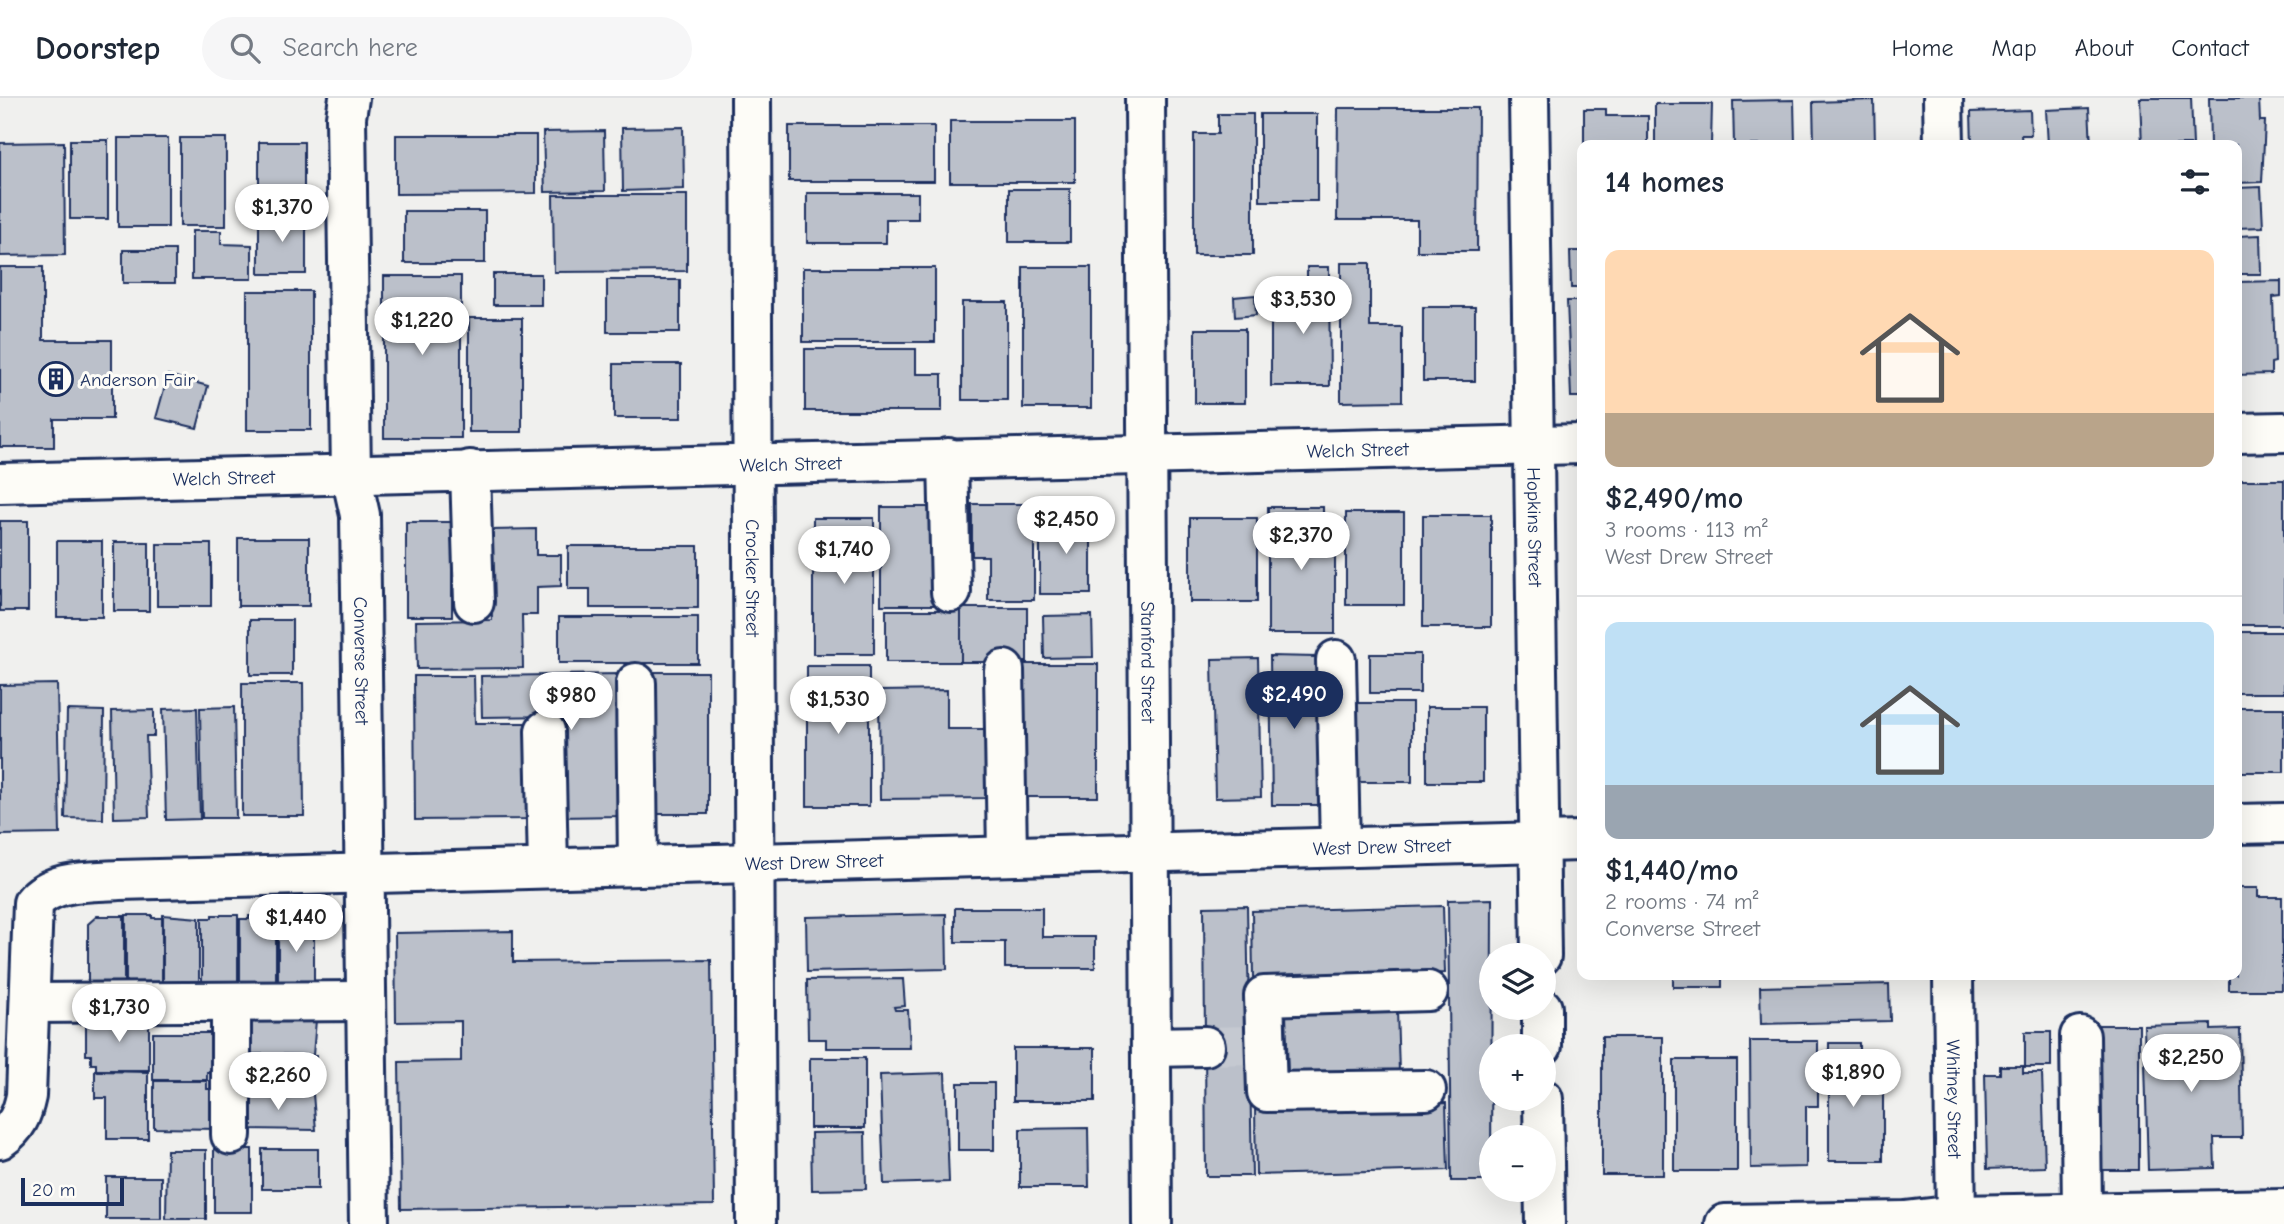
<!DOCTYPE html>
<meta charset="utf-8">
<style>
body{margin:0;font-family:"Comic Neue",sans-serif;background:#f6f6f7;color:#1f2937;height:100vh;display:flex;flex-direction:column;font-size:26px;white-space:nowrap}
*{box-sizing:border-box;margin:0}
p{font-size:23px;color:#747a83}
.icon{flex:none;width:38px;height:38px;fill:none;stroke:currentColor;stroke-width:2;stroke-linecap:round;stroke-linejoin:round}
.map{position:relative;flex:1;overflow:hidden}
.panel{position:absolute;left:1577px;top:42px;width:665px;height:840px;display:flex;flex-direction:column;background:#fff;border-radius:14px;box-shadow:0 7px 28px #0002}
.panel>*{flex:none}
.fabs{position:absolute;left:1479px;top:845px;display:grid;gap:14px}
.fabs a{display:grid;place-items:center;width:77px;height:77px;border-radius:50%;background:#fff;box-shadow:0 7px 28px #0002;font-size:35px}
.scale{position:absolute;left:21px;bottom:18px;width:103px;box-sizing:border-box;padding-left:7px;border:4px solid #1b2f5e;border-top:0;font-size:19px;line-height:24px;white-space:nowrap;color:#1b2f5e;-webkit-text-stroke:5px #fdfcf7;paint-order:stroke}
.price{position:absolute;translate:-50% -60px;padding:0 16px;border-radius:24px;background:#fff;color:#222;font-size:23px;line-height:46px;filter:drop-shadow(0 2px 4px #0008)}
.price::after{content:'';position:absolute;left:50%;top:42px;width:21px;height:16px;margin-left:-10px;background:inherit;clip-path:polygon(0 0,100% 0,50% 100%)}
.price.on{background:#1b2f5e;color:#fff}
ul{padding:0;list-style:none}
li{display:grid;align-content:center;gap:14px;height:371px;padding:0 28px}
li+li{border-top:2px solid #e0e1e3}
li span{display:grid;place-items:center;height:217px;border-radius:14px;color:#555}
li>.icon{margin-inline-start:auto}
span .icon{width:126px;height:126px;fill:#fffc;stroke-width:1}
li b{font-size:30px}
h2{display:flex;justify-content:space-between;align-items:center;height:84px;padding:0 28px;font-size:30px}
header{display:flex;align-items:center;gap:42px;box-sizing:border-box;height:98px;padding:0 35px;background:#fff;border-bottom:2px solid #e0e1e3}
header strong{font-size:33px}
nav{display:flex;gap:38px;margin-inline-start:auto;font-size:24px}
.search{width:490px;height:63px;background:#f6f6f7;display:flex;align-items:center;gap:18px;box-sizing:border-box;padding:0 24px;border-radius:38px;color:#747a83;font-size:26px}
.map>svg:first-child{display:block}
.building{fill:#bbc0ca;stroke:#1b2f5e;stroke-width:2}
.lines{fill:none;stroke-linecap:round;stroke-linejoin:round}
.minor-tunnel{stroke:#c5c9d1;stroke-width:38;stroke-dasharray:38 19;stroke-linecap:butt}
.minor-casing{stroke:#1b2f5e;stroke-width:44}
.minor{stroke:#fdfcf7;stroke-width:38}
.labels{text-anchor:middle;stroke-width:6;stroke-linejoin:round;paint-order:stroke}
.poi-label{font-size:19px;fill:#1b2f5e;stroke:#fdfcf7;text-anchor:start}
.street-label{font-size:19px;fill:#1b2f5e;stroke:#fdfcf7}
</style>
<header>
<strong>Doorstep</strong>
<div class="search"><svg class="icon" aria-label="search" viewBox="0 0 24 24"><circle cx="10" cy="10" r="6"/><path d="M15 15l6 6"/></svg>Search here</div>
<nav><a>Home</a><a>Map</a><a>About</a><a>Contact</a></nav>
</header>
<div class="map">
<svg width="2284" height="1126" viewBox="0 0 2284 1126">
<rect width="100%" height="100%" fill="#f0f0ee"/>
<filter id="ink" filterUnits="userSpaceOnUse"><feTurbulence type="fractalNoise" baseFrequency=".0143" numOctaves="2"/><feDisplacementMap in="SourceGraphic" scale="14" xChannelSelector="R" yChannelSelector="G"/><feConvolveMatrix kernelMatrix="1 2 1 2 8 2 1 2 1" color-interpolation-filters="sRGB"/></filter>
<g filter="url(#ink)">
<path class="building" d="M2140 0H2191L2193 47H2142Z
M2209 0H2259L2260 23H2265L2262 84 2236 85V47H2210Z
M1794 2 1795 47H1734L1733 3Z
M1874 2 1875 47H1814L1813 4Z
M1655 6H1712L1711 47H1655Z
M1338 10H1478L1477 153H1417V122H1337Z
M2089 10 2091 47H2048L2046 12Z
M1584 11H1606V18H1648V47H1584Z
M2030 12 2031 37H2021L2022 47H1972L1971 14Z
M1218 16H1253V157H1194V36H1218Z
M1260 16H1317V103H1260Z
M950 23H1075V84H950Z
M789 28H934V83H789Z
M683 29 684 91 623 93 622 30Z
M604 33 605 93 545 94 543 34Z
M396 37H536V95L396 96Z
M118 40H168V129H118Z
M180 40H226V128H180Z
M70 42H108V121H70Z
M64 44 65 157 0 158V45Z
M259 44H304V104H259Z
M2261 89 2263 129 2236 130V90Z
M1009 91H1070V144H1009Z
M807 95H918V121H886V145H807Z
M553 97H687V173L554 174Z
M404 113H485V165H404Z
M259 115H306V176H259Z
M192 133H221V146L252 147V181H192Z
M2260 137 2261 176H2236V138Z
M123 152H175V185H123Z
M1570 153H1582V190H1571Z
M1341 165H1370V229H1402V303L1341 304Z
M0 169H43V242H112V321H54V349H0Z
M1023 169H1091V310H1023Z
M1307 169H1329L1330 288H1271V203H1307Z
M803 170H935V244H803Z
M493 176H541V207H493Z
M384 178H461V340H384Z
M607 182H680V234H607Z
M2281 183V198L2273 199 2275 264 2271 265V276L2236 277V184Z
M247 193H311V332H247Z
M1255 197 1256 217 1235 219 1234 199Z
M1567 203H1582V299H1571Z
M962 204H1007V302H962Z
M1423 209H1475V283H1423Z
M469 220H522V334H469Z
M1195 231H1245V305H1195Z
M805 251H916V276H942V313H805Z
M614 266H681V320H614Z
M168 277 208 288 197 330 156 320Z
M2236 382H2284V527H2236Z
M972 406H1034V502H988V458H972Z
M881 409H942L934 457V507H881Z
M1268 409H1323V432H1335V536H1268Z
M1346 415H1404V507H1346Z
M1423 417H1491V529H1423Z
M813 420H874V556H813Z
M1040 420H1091V496H1040Z
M1190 420H1257V504H1190Z
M0 423H28V513H0Z
M406 424H452V518H406Z
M536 431V457H561V488L537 489V517H522L523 570 417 571 416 523 492 522 490 432Z
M238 440H309V508H238Z
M57 443H102V519H57Z
M114 444H149V513H114Z
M157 446H211V508H157Z
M568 448H698V510H590V491H568Z
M961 510H1027V564H961Z
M886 512H961V564H886Z
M1092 517 1093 559 1044 560 1043 518Z
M559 519H698V565H559Z
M250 522H292V577H250Z
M2236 534H2284V595H2236Z
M1370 556H1420V595H1370Z
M1270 558 1316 559 1319 707H1272Z
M1258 560 1261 699 1215 700 1212 561Z
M1024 566H1098V699H1024Z
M807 568H869V708H807Z
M648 574H708V716H648Z
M620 576 621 718 560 719 559 618 482 619 481 578Z
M414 578H474L475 625H528L529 721 415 722Z
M242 585H303L304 718H242Z
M57 586 60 736 0 737V587Z
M947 592V631H990L991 700 880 701 879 593Z
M1351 605H1412V684H1351Z
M234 609 236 720H202L200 610Z
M1427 609H1483V684H1427Z
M197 610 200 721 166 722 163 611Z
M2236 610H2284V674H2236Z
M67 612 104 613 103 721 65 720Z
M154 612V638H146L149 719 114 720 112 613Z
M2236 790H2258V799H2282V892H2229V877H2236Z
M1492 801 1491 1083H1451L1448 802Z
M1247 808 1252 1078H1206L1204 809Z
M1443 808 1445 875 1253 880 1252 813Z
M955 810H1042V839H1095V870H1005V844H955Z
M946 816 947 871 807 874 806 819Z
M126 817H152V820H162V890H126Z
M163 817 199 820V890H163Z
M212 817H238V890H202V820H212Z
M97 818H124V892H88V826Z
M249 818H276V891H240V821H249Z
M278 818H305L314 827V893L278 892Z
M513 833V864L711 862 714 1107 401 1111 399 964 461 963V923L396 924 395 835Z
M1673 877H1722V889H1673Z
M903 881 905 908 894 909 895 912H908L910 950H826V941H808L807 882Z
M1889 886 1890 923 1761 926 1760 889Z
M1397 912 1399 974 1288 977 1286 915Z
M149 918V972H96V966H91V957H86V924Z
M242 920 316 922 313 957 242 956Z
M2211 926V932L2240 931 2242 1040H2214L2215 1070 2148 1072 2144 928Z
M2089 927H2139V1072H2089Z
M2025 934H2051V969H2025Z
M153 935H219L212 974H207V982H153Z
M1602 939H1663V1077H1602Z
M1750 943H1818V1008H1806V1069L1751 1070Z
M1829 945H1859V989H1883V1063H1829Z
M1013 950H1095V1003H1013Z
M243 958H316L313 994 242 993Z
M810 960H865V1030H810Z
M1674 962H1737V1073H1674Z
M2000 968H2023V975H2042L2045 1069 1987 1071 1985 976H2000Z
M95 973 148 974V1041H107V1000H95Z
M945 975 949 1084 884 1086 880 977Z
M154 983H207V991H213L219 1031 154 1030Z
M958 985H994V1052H958Z
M243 995 313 996 316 1032 242 1031Z
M1446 1005 1448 1072 1256 1077 1255 1010Z
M1088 1030 1089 1089H1020V1031Z
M865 1034 866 1091 812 1092 811 1035Z
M214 1051H252V1114H214Z
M262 1051H318V1091H262Z
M167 1052H206V1121H166Z
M106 1079H161V1121H106Z"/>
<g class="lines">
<path class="minor-tunnel" d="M1205 948 1250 947"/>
<g class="minor-casing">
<g id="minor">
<path id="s1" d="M349 0 346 19 351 377 360 417 369 1126"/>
<path id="s2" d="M751 0 756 1126"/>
<path id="s3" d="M1145 0 1152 1126"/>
<path id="s4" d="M1529 0 1541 858"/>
<path d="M1943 0 1944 47"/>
<path d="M2236 335 2284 334"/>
<path d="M948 360 951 494"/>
<path d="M470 372 474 504"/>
<path id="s5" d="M0 385 1582 346"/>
<path d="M1336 562 1340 749"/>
<path d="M1004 572 1007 757"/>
<path d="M636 585 638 767"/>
<path d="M545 633 548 770"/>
<path d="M2236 726 2284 725"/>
<path id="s6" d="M1953 877 1956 1126"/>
<path d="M30 905 366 903"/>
<path d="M1542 910V948"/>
<path d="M2080 938 2082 1114"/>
<path d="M1151 949 1205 948"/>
<path d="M1426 992 1267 994 1264 898 1428 893"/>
<path d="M1543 1001 1545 1126"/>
<path d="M231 1037V904"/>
<path id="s7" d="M0 1041C17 1029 22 1017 26 998L33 805C52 781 91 784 119 782L1582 743"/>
<path d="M1725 1126 1905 1123 1956 1117 2284 1111"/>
</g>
</g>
<use href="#minor" class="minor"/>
</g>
</g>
<defs>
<g id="building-ring" transform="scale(1.75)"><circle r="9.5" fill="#fdfcf7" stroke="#1b2f5e" stroke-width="1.5"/><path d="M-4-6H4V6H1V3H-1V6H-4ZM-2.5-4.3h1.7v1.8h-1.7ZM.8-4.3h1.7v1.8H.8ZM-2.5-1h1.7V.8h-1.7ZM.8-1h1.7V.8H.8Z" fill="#1b2f5e"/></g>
</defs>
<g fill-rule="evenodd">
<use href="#building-ring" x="56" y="281"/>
</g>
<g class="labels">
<g class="poi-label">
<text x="80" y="288">Anderson Fair</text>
</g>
<g class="street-label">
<text dy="7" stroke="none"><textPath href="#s5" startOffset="1358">Welch Street</textPath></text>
<text dy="7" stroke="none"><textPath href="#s5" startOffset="791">Welch Street</textPath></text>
<text dy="7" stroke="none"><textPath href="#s5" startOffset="224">Welch Street</textPath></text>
<text dy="7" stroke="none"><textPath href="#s4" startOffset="429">Hopkins Street</textPath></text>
<text dy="7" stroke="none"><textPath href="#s2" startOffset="480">Crocker Street</textPath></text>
<text dy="7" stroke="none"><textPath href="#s1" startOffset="564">Converse Street</textPath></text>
<text dy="7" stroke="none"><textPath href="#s3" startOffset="564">Stanford Street</textPath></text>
<text dy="7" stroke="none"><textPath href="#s7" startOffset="1600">West Drew Street</textPath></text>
<text dy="7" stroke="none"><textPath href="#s7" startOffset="1032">West Drew Street</textPath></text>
<text dy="7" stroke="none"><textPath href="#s6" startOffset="124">Whitney Street</textPath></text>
</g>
</g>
</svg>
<div class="fabs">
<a><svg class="icon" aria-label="layers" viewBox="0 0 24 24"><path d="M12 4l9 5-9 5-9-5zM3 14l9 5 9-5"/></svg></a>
<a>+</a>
<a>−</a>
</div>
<div class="scale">20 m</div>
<b class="price" style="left:282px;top:146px">$1,370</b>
<b class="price" style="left:1303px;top:238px">$3,530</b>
<b class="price" style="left:422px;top:259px">$1,220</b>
<b class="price" style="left:1066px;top:458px">$2,450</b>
<b class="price" style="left:1301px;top:474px">$2,370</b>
<b class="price" style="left:844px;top:488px">$1,740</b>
<b class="price on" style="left:1294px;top:633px">$2,490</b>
<b class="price" style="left:571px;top:634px">$980</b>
<b class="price" style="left:838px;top:638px">$1,530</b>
<b class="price" style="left:296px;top:856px">$1,440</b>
<b class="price" style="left:119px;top:946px">$1,730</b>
<b class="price" style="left:2191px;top:996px">$2,250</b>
<b class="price" style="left:1853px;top:1011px">$1,890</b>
<b class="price" style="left:278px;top:1014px">$2,260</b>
<section class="panel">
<h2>14 homes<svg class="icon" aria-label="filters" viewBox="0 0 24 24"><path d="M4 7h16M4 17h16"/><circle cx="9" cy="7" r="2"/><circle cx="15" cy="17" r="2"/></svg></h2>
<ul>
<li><span style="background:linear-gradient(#ffd9b3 75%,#b9a48a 0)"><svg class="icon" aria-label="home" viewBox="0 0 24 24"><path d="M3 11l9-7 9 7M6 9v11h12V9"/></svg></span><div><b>$2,490/mo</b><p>3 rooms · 113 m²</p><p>West Drew Street</p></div></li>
<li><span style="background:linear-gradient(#bfe0f5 75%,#9aa5b1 0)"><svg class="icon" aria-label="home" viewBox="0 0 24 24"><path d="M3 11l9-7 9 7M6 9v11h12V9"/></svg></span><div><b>$1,440/mo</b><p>2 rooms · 74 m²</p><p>Converse Street</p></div></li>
</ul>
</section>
</div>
